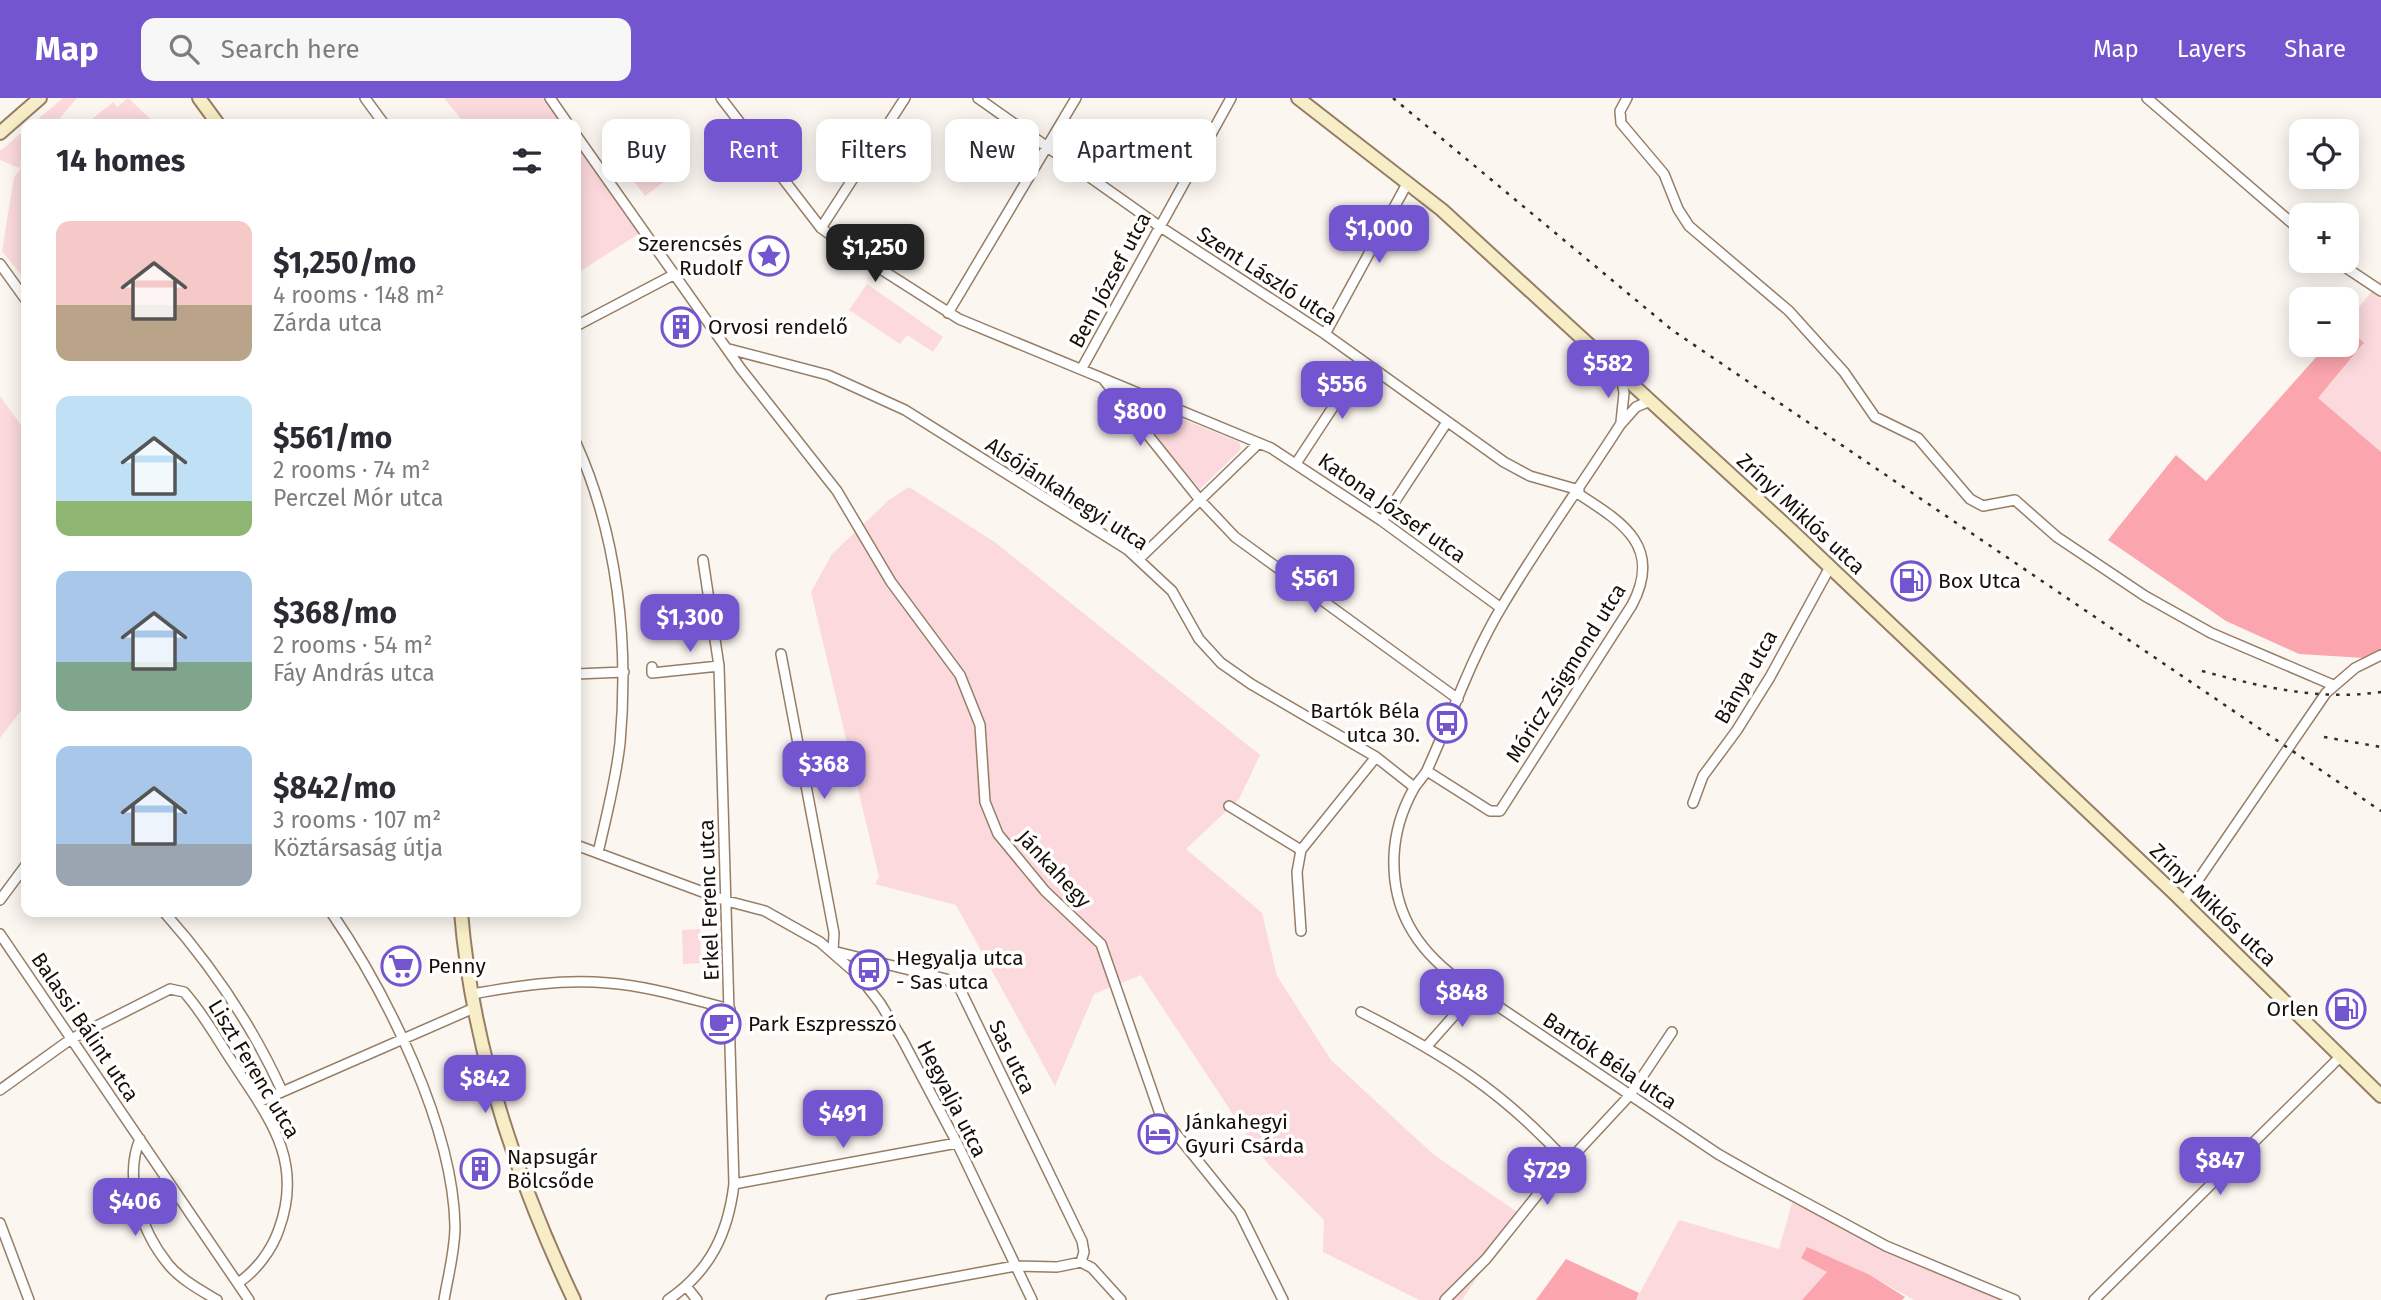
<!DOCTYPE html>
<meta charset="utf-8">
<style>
body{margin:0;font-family:"Fira Sans",sans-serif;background:#f7f7f7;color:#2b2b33;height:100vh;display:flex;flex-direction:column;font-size:26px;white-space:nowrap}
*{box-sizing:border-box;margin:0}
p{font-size:23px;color:#7c7c81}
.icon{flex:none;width:38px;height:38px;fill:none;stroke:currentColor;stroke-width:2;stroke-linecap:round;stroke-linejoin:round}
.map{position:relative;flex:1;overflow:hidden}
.sheet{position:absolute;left:21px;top:21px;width:560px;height:798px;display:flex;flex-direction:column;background:#fff;border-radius:14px;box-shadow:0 4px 18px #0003}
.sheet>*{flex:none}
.guide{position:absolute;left:602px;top:21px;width:665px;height:63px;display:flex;gap:14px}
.fabs{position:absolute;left:2289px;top:21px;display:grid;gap:14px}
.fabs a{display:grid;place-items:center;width:70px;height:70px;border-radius:14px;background:#fff;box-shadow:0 4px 18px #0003;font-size:35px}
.price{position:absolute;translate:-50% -60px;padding:0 16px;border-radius:14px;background:#7355cf;color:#fff;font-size:23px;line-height:46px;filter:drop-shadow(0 2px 4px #0008)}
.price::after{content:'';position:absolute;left:50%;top:42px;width:21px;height:16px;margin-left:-10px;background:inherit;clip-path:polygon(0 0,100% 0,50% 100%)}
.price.on{background:#222;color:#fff}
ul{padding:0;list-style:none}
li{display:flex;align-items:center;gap:21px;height:175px;padding:0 35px}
li span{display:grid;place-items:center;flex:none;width:196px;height:140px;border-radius:14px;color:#555}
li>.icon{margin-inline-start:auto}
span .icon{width:84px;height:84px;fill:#fffc;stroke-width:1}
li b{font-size:30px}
h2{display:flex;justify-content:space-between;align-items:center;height:84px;padding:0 35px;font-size:30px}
.tag{padding:0 24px;border-radius:14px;background:#fff;box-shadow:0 4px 18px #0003;font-size:24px;line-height:63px}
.tag.on{background:#7355cf;color:#fff}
header{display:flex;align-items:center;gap:42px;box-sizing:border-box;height:98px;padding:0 35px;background:#7355cf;color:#fff}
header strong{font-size:33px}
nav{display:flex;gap:38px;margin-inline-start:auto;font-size:24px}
.search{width:490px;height:63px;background:#f7f7f7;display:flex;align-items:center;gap:18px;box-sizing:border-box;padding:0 24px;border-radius:14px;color:#7c7c81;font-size:26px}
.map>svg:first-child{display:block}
.green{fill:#fbd9dc}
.forest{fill:#fba5ae}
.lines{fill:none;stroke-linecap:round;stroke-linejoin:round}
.street-casing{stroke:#967e65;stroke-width:12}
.secondary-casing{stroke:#967e65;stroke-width:16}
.street{stroke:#fff;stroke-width:9}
.secondary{stroke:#f7eec7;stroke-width:12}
.rail{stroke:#352c24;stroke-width:2.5;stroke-dasharray:3.5 7;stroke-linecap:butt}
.labels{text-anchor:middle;stroke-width:7;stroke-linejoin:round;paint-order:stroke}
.poi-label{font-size:21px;fill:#170e05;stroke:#fff;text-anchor:start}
.street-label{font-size:21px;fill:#170e05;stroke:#fff}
</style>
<header>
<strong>Map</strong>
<div class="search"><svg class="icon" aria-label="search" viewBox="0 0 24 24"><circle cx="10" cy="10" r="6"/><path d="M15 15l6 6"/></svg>Search here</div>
<nav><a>Map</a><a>Layers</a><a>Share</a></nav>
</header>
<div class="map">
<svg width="2381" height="1202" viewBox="0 0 2381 1202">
<rect width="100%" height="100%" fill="#fcf6f1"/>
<path class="green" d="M63 0H77L55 26H32Z
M128 0 156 26H86L113 4 117 9Z
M444 0H548L566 26H465Z
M26 31V61L19 70 0 62V53Z
M643 35 674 76 645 98 614 57Z
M576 41 640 135 576 176Z
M26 64V183L2 153 14 79Z
M2381 182V354L2318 300 2364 246 2347 229V224Z
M867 186 943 239 933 254 907 237 900 246 849 212Z
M0 298 26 334V606L0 640Z
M1128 299 1239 344 1241 351 1200 391 1123 301Z
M909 389 996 445 1260 657 1239 701 1186 751 1262 815 1277 878 1331 962 1434 1057 1520 1116 1462 1202H1419L1323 1154 1324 1122 1269 1067 1250 1042 1141 877 1094 896 1055 988 956 807 875 786 879 779 811 494 832 456 889 402Z
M700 831 701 865 683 866 682 832Z
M1792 1105 2020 1202H1914L1870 1177 1828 1174 1802 1202H1636L1679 1122 1779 1151Z"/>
<path class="forest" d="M2347 229 2364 245 2318 300 2381 354V561L2299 556 2226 523 2108 442 2176 357 2206 383 2327 247H2347Z
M1807 1149 1870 1177 1905 1199 1902 1202H1802L1827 1174 1801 1160Z
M1566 1161 1639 1195 1636 1202H1536Z"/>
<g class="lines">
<g class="street-casing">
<path id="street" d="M365 0 384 26
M550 0 568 26
M721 0 821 130 857 156 959 221 1271 350 1382 423 1501 510
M978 0 1159 128 1325 236 1504 364 1530 378 1579 392
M1627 0 1620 13 1621 25 1664 76 1678 111 1689 128 1789 213 1844 274 1875 319 1918 340 1970 401 1983 408 2015 402 2057 439 2145 498 2211 535 2333 587
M2147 0 2301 133
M576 37 741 271 837 393 891 484 960 577 980 627 985 704 998 736 1045 793 1101 846 1160 1016 1240 1115 1283 1202
M821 130 905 0
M2336 163 2381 193
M0 166 26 202
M948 215 1076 0
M576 228 675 176
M1325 236 1408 84
M729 251 828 277 905 312 1128 452 1172 493 1199 541 1221 565 1251 586 1376 659 1414 689
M1082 270 1231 0
M1104 282 1200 402 1235 439 1458 601
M1650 303 1636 309 1620 327C1581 388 1538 447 1501 510 1471 560 1452 617 1428 670 1425 678 1417 684 1413 692 1402 712 1395 735 1394 758 1392 811 1415 849 1456 880L1718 1056 1760 1080 1886 1148 2015 1202
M1621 324 1624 295 1621 277
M576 345C618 438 629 545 620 645 616 682 606 719 598 755
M1297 364 1362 265
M1382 423 1447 324
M1139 461 1259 345
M781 556 834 835 833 853 946 881 960 891 1082 1143 1084 1154 1081 1164
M652 569V575L719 568
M576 576 624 574
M1427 673 1490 713H1500L1632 507C1663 448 1622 424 1577 395
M1693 705 1703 678 1737 632 1770 579 1830 469
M1229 708 1301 752
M576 747 727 803 765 813 820 844 859 878 880 905 902 941 957 1045 1032 1202
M1301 752 1376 659
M0 802 26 767
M2183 804 2326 595 2355 570 2381 557
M164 814C212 868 252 927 282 993
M331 814C387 896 453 1028 455 1128 455 1153 448 1178 444 1202
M1301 833 1297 774 1301 752
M0 836 249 1202
M472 896C517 888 561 881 608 885 649 888 690 901 730 911
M1361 914C1445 957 1504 994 1568 1065
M1427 948 1475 894
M0 992 71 941 170 891 184 894C203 915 217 941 233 965 269 1020 304 1062 279 1131 272 1152 256 1173 238 1185
M259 1004 474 910
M140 1041C123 1081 142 1134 168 1166 180 1181 200 1192 217 1202
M734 1086 957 1045
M0 1125 29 1202
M686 1188 697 1202
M668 1202C710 1173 728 1136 734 1086L719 568 703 462
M831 1202 1015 1168 1057 1169 1081 1164 1092 1170 1121 1202
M1445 1202 1486 1161 1538 1096 1630 997 1672 934
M2094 1202 2341 958"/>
</g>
<g class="secondary-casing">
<path id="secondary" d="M199 0 218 26
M1298 0 1442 112 1792 433 2174 795 2381 998
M0 35 40 0
M461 814C472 949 516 1080 574 1202"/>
</g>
<use href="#street" class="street"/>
<use href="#secondary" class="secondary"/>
<path class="rail" d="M1393 0 1672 232 2381 713
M2202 573C2263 589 2318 603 2381 594
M2324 639 2381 649"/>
</g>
<defs>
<g id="sight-ring" transform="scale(2.0125)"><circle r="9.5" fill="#fff" stroke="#7355cf" stroke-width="1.5"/><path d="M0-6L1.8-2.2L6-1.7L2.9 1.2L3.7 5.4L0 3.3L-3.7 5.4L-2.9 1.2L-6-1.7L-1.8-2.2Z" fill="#7355cf"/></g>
<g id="building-ring" transform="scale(2.0125)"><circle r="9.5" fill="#fff" stroke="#7355cf" stroke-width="1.5"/><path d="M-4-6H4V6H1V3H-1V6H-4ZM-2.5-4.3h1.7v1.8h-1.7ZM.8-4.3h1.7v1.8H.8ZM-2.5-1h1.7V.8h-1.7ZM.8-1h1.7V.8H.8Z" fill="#7355cf"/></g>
<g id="fuel-ring" transform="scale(2.0125)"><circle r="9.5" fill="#fff" stroke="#7355cf" stroke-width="1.5"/><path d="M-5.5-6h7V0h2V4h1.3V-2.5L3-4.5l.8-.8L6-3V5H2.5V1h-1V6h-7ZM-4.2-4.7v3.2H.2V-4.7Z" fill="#7355cf"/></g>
<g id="bus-ring" transform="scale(2.0125)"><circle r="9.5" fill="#fff" stroke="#7355cf" stroke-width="1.5"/><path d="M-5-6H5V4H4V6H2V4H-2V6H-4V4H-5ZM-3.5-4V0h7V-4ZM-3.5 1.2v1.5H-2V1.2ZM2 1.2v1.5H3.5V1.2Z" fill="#7355cf"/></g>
<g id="supermarket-ring" transform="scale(2.0125)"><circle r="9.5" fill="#fff" stroke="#7355cf" stroke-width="1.5"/><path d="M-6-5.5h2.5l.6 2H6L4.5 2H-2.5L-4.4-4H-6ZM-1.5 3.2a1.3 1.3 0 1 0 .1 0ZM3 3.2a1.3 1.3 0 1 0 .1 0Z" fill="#7355cf"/></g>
<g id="cafe-ring" transform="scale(2.0125)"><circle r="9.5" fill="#fff" stroke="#7355cf" stroke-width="1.5"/><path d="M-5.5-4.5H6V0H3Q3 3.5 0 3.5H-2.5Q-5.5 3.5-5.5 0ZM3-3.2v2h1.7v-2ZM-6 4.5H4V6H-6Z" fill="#7355cf"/></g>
<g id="hotel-ring" transform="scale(2.0125)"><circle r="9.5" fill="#fff" stroke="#7355cf" stroke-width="1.5"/><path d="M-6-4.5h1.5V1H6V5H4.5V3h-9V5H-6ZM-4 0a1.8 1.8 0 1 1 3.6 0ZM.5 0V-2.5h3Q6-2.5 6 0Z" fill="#7355cf"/></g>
</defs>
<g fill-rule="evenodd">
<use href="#sight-ring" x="769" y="158"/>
<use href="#building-ring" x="681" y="229"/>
<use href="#fuel-ring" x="1911" y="483"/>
<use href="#bus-ring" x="1447" y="625"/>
<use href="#supermarket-ring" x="401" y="868"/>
<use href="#bus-ring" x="869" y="872"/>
<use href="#fuel-ring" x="2346" y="911"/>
<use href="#cafe-ring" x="721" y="926"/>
<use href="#hotel-ring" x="1158" y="1036"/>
<use href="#building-ring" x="480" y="1071"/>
</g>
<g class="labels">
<g class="poi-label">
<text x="742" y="153" text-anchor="end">Szerencsés<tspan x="742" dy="24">Rudolf</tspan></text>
<text x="708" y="236">Orvosi rendelő</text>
<text x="1938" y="490">Box Utca</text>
<text x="1420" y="620" text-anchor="end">Bartók Béla<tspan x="1420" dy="24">utca 30.</tspan></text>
<text x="896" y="867">Hegyalja utca<tspan x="896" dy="24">- Sas utca</tspan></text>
<text x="428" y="875">Penny</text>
<text x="2319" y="918" text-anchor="end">Orlen</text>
<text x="748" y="933">Park Eszpresszó</text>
<text x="1185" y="1031">Jánkahegyi<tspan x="1185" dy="24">Gyuri Csárda</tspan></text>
<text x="507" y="1066">Napsugár<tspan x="507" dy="24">Bölcsőde</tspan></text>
</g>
<g class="street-label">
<text transform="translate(1267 178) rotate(33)" y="7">Szent László utca</text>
<text transform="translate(1110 182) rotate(-62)" y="7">Bem József utca</text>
<text transform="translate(1067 396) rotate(33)" y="7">Alsójánkahegyi utca</text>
<text transform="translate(1392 410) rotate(35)" y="7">Katona József utca</text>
<text transform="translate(1801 416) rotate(43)" y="7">Zrínyi Miklós utca</text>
<text transform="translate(1566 575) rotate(-58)" y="7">Móricz Zsigmond utca</text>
<text transform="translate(1746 579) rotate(-60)" y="7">Bánya utca</text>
<text transform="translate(1054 771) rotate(47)" y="7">Jánkahegy</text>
<text transform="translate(709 802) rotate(-92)" y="7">Erkel Ferenc utca</text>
<text transform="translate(2213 807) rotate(44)" y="7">Zrínyi Miklós utca</text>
<text transform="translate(85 929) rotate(56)" y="7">Balassi Bálint utca</text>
<text transform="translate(1012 959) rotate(64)" y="7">Sas utca</text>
<text transform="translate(1610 963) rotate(34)" y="7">Bartók Béla utca</text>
<text transform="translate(254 971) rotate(59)" y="7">Liszt Ferenc utca</text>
<text transform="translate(952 1001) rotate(63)" y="7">Hegyalja utca</text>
</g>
</g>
</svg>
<div class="fabs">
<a><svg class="icon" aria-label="locate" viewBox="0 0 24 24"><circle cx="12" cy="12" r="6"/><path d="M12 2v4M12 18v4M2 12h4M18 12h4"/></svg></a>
<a>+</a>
<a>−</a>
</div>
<b class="price" style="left:1379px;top:167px">$1,000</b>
<b class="price on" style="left:875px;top:186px">$1,250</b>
<b class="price" style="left:1608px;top:302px">$582</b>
<b class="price" style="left:1342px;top:323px">$556</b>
<b class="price" style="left:1140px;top:350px">$800</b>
<b class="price" style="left:1315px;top:517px">$561</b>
<b class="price" style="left:690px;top:556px">$1,300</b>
<b class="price" style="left:824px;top:703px">$368</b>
<b class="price" style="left:1462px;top:931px">$848</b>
<b class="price" style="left:485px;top:1017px">$842</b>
<b class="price" style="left:843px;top:1052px">$491</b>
<b class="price" style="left:2220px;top:1099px">$847</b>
<b class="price" style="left:1547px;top:1109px">$729</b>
<b class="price" style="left:135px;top:1140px">$406</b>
<div class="guide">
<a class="tag">Buy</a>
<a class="tag on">Rent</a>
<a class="tag">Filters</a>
<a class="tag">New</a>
<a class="tag">Apartment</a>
</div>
<section class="sheet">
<h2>14 homes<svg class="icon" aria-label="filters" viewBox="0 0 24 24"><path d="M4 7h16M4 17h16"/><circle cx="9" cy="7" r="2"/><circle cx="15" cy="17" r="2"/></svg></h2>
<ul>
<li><span style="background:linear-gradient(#f6c9c9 60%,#b9a48a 0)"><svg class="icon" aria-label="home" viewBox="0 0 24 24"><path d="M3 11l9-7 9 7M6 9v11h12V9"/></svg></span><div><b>$1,250/mo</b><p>4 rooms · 148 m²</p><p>Zárda utca</p></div></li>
<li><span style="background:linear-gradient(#bfe0f5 75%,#8fb573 0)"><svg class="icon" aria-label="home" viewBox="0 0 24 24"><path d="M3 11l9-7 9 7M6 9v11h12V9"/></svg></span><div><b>$561/mo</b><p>2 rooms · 74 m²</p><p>Perczel Mór utca</p></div></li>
<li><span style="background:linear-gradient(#a9c7e8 65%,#7fa58c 0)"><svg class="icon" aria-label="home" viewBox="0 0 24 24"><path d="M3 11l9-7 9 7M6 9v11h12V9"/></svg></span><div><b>$368/mo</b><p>2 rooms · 54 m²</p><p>Fáy András utca</p></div></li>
<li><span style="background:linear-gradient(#a9c7e8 70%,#9aa5b1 0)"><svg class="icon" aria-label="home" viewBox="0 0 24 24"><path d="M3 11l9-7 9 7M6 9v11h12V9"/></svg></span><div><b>$842/mo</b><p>3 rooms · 107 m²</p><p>Köztársaság útja</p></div></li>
</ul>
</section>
</div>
